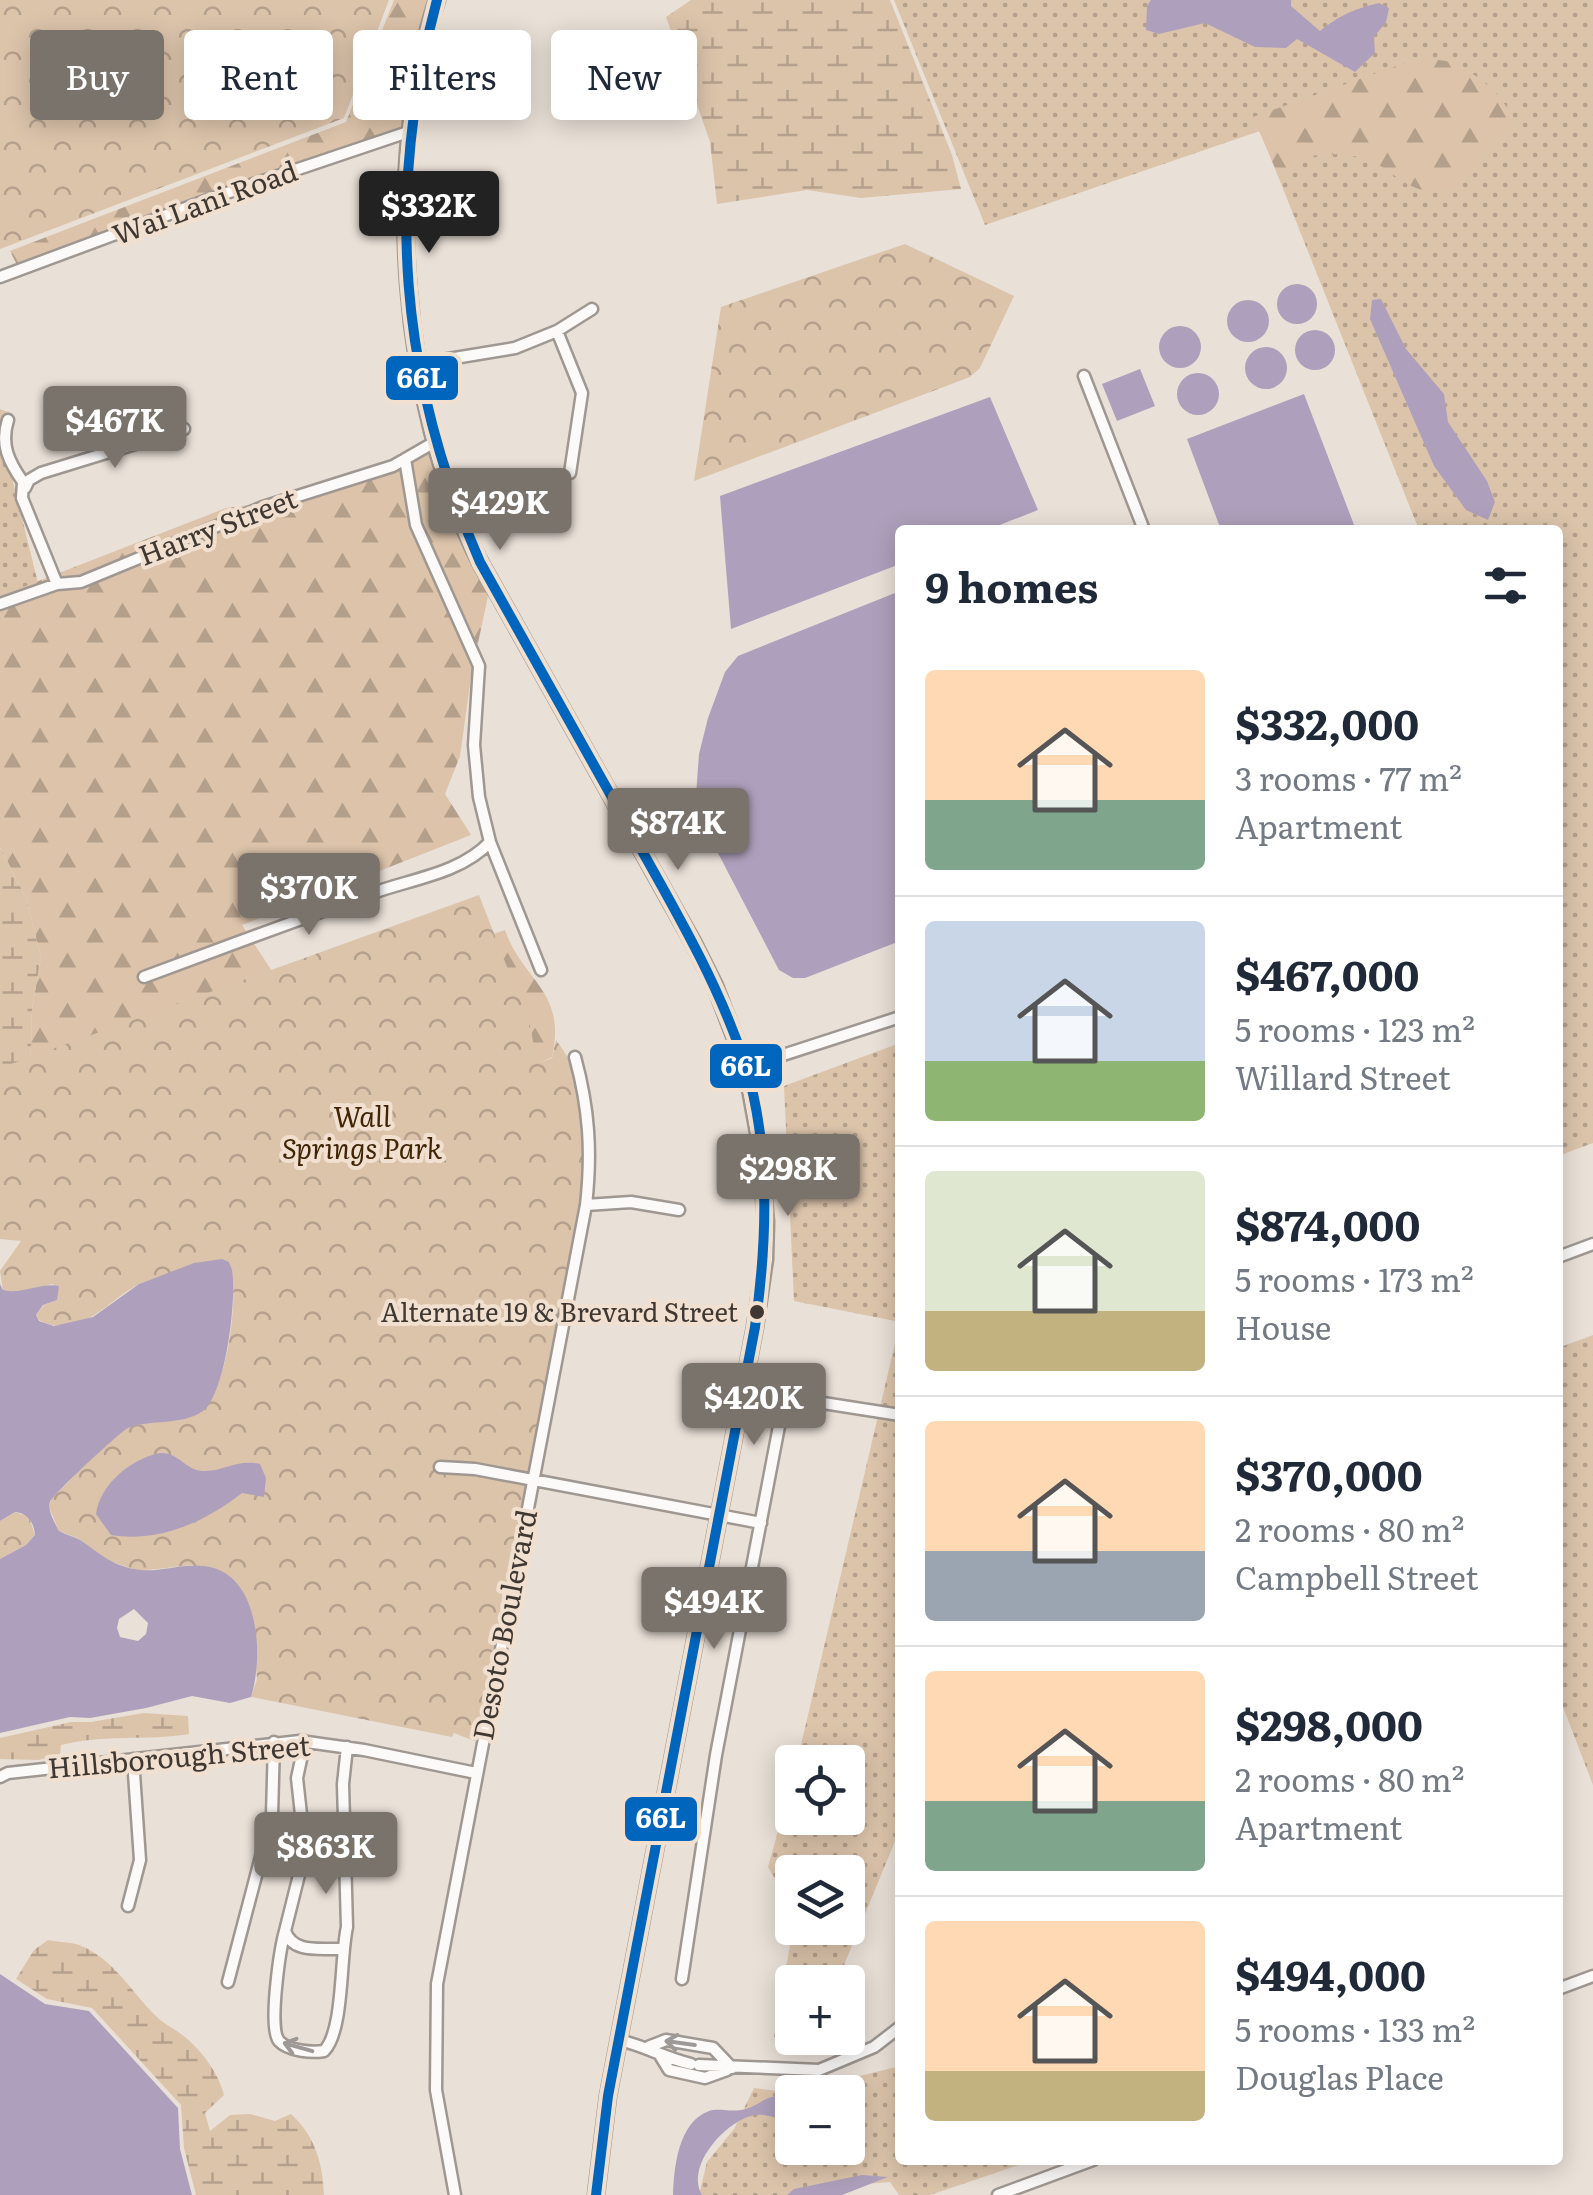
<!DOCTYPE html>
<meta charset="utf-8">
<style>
body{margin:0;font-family:Literata,serif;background:#f6f6f7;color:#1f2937;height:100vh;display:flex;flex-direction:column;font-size:38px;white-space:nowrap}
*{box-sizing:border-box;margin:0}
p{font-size:32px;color:#747a83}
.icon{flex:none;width:55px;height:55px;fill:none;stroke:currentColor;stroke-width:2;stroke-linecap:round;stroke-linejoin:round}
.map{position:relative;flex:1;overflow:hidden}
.side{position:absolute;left:895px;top:525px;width:668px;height:1640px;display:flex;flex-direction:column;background:#fff;border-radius:10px;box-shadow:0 5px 25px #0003}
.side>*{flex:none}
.hud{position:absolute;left:30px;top:30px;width:715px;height:90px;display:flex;gap:20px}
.controls{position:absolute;left:775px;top:1745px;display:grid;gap:20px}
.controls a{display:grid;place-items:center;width:90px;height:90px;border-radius:10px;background:#fff;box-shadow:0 5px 25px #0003;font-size:50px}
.price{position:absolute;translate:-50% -85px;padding:0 22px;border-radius:10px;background:#7a736c;color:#fff;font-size:32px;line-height:65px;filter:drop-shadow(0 2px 5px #0008)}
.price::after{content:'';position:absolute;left:50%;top:60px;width:30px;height:22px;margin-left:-15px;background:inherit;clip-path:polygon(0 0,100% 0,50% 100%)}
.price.on{background:#222;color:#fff}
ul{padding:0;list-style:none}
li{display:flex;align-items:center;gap:30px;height:250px;padding:0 30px}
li+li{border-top:2px solid #e0e1e3}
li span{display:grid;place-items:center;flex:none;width:280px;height:200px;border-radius:10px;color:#555}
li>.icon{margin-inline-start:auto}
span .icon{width:120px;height:120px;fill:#fffc;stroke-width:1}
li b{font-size:42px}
h2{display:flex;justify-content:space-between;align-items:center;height:120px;padding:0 30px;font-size:42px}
.tag{padding:0 35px;border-radius:10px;background:#fff;box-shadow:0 5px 25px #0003;font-size:35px;line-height:90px}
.tag.on{background:#7a736c;color:#fff}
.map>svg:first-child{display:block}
.grass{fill:url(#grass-dots);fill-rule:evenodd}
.forest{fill:url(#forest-firs)}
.wetland{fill:url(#wetland-marsh)}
.park{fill:url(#park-crowns)}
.water{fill:#aea0bc;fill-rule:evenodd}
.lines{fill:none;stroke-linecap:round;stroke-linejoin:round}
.street-casing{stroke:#9f9791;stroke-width:15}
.secondary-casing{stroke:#9f9791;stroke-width:19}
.street{stroke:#fcfaf9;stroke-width:10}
.secondary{stroke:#fcfaf9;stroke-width:14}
.bus-1-casing{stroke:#f1e0cf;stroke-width:18}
.bus-1{stroke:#0065bd;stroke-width:10}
.oneway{stroke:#9e9996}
.bus-dot{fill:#3f3832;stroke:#f1e0cf;stroke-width:4}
.labels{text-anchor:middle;stroke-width:8;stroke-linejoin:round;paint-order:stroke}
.bus-label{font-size:26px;fill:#3f3832;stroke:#f1e0cf;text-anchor:end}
.street-label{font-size:28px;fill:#3f3832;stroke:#f1e0cf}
.park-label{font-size:28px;font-style:italic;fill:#402606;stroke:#f1e0cf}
.line-badge{stroke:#f1e0cf;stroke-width:4}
.badge-label{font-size:28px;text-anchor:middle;font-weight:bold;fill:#fff}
</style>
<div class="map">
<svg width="1593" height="2195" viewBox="0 0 1593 2195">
<defs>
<pattern id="grass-dots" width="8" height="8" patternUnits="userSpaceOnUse" patternTransform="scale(2.5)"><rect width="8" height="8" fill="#dcc4ab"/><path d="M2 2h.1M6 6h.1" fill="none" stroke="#b4a08c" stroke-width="1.8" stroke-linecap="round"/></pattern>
<pattern id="forest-firs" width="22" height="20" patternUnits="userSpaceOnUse" patternTransform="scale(2.5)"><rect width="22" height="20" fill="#dcc3aa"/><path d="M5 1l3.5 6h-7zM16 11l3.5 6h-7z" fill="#b49f8b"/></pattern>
<pattern id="wetland-marsh" width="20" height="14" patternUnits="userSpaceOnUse" patternTransform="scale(2.5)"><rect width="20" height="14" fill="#dcc4ab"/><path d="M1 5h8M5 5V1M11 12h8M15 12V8" fill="none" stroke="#b4a08c"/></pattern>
<pattern id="park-crowns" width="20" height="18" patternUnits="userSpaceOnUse" patternTransform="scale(2.5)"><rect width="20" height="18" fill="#dcc4ab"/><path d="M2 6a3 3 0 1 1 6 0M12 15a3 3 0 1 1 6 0" fill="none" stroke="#b4a08c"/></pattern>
</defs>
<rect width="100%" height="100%" fill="#e9e0d7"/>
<path class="grass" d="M894 0H1593V1143L1558 1156V530H1419L1260 131 985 225Z
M0 409 13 414V482L38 583 0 596Z
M900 1043V1829L837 1982H792V2038H814L812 2043 774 2037 793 1928H848V1872H792V1907L768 1867 792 1782V1818H848V1762H797L900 1322 794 1301 784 1086Z
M1593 1335V1785L1558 1694V1348Z
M900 2066V2160H1017L1019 2165 930 2195H899L890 2182 840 2186 807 2195H699L707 2162 734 2129 754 2088 791 2093ZM792 2092H848V2148H792Z"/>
<path class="forest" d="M394 0H431L406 127 216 190 17 265 10 251 346 122Z
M1416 59C1425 60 1437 59 1446 61 1468 67 1519 102 1509 127 1505 137 1494 138 1487 147 1468 170 1474 190 1432 191 1407 191 1392 170 1371 161 1354 153 1321 152 1303 158 1294 161 1285 170 1278 175L1253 117Z
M430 451 460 534 489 591 477 648 421 523 410 462Z
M388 467 391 473 401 468 405 503 420 551 473 663 460 756 445 794 471 835 242 925 292 1002 505 930C523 982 567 990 552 1057L542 1062 30 1081 32 1009 41 957 26 898 0 847V596L226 508 264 503Z"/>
<path class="wetland" d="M691 0H890L952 155 961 189 861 198 807 190 717 204 710 142 666 17Z
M0 847 26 898 41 957 32 1009 30 1081 0 1169Z
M144 1713 188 1716 189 1734C146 1741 104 1734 61 1745L60 1754 39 1760 0 1759V1738L71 1722H91Z
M48 1940C58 1942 70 1942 79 1945 115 1959 133 1995 159 2019 167 2026 177 2030 185 2037 202 2051 219 2074 224 2095L205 2113 210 2131 230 2115 250 2114 275 2121 291 2114C315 2136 323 2164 324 2195H196L184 2148 181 2105 92 2008 47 1999 16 1979 34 1950Z"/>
<path class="park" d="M0 0H389L344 118 0 249Z
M905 244 1014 296 980 368 970 377 694 481 721 307Z
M479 895 530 1026 535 1051 542 1062 552 1058 556 1040C613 1111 575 1235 559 1315 548 1368 539 1421 529 1474L507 1470 505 1480 527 1486 477 1742 454 1733 452 1737 251 1697 257 1679 252 1613 193 1565 139 1571 109 1561 77 1538 59 1531 49 1507 52 1497C76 1478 93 1448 119 1432 142 1418 171 1425 195 1415 227 1402 241 1292 229 1262 201 1268 172 1272 144 1282 112 1294 82 1343 39 1320L36 1315 44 1305 57 1300 53 1284 11 1293 3 1291 0 1271 21 1241 0 1239V1068Z
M15 1512 29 1517 35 1535 26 1545 0 1559V1521Z"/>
<path class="water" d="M1151 0H1291V6L1320 31C1340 15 1354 9 1379 3L1389 8 1386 22 1374 37 1375 53 1355 72 1297 39 1286 48 1255 47 1205 23 1159 34 1146 30 1147 6Z
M1277 304a20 20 0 1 1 40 0a20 20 0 1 1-40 0Z
M1381 299 1406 349 1444 394 1448 422 1487 481 1495 502 1488 520 1466 510 1434 466 1370 319 1372 300Z
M1227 321a21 21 0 1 1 42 0a21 21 0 1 1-42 0Z
M1159 347a21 21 0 1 1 42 0a21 21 0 1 1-42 0Z
M1295 350a20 20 0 1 1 40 0a20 20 0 1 1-40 0Z
M1245 368a21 21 0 1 1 42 0a21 21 0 1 1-42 0Z
M1140 369 1155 406 1117 421 1102 384Z
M1177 394a21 21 0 1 1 42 0a21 21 0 1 1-42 0Z
M1304 394 1356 530H1221L1187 439Z
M990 397 1038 510 987 530H900V564L731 629 720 496Z
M900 591V941L805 978H793L779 970 695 809 699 754 708 718 725 672 738 656Z
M222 1259 229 1262 232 1270C237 1298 226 1393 203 1411 182 1426 150 1419 128 1428 121 1431 52 1495 50 1502 47 1510 55 1523 59 1531 66 1535 73 1536 80 1540 98 1552 111 1565 134 1569 157 1574 180 1563 204 1566 260 1572 264 1656 251 1697L230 1703 192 1696 146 1708 90 1718 70 1717 0 1733V1559L26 1545 35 1535C34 1522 27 1513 15 1512L0 1521V1284L3 1290C21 1295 40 1282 59 1286L57 1300 43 1305 36 1315 39 1321 54 1326 93 1317 139 1284 194 1263ZM134 1609 148 1623 146 1634 138 1641 120 1637 117 1628 119 1619Z
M160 1453C179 1452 186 1471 203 1471 224 1472 236 1459 260 1464L266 1478 264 1497 242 1493C205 1522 159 1543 111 1535L96 1514C100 1484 131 1459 160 1453Z
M0 1974 45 2004 89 2011 178 2108 180 2149 192 2195H0Z
M777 2096 779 2103 791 2114 790 2119C776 2120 766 2112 751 2116 724 2123 685 2167 702 2195H673C674 2168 678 2122 709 2111 719 2108 730 2112 741 2110 755 2108 764 2097 777 2096Z
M862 2175 888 2177 842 2195H787L794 2189Z"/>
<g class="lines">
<g class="street-casing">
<path id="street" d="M0 277 218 196 411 131
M557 331 582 393 570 473
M418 364 515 348 557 331 592 309
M1084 376 1144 530
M8 420C0 445 9 462 23 482L22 498 57 584
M405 459 416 525 479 666 474 745 479 797 490 842 541 970
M25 488 29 480 41 473 184 429
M0 604 57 584 81 582 263 507 393 466 433 443
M144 977C219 949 295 921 370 894 410 879 460 874 490 842
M746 1067 900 1017
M586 1205 631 1202 679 1210
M1558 1257 1593 1244
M440 1467 475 1469 761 1523
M305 1741 297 1778 305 1851 285 1931C293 1954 320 1948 342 1949
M0 1777 8 1773 300 1741 364 1750 476 1773
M305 1851 345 1849
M128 1906 140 1860 133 1759
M285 1931C280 1949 268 2028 279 2041 288 2051 312 2053 324 2051 344 2031 340 1957 347 1927L343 1784 347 1747
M682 1979 716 1755 780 1421 785 1412 804 1400 900 1415
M228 1982 272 1815 274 1742
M1558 1989 1593 1976
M619 2040C645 2046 665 2058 691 2064
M648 2047 666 2040 713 2048 732 2068
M661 2057 669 2070 705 2078 727 2070
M699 2065 819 2070 874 2047 900 2027
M455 2195 436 2090 437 1984 586 1205C592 1152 589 1108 575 1057
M998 2195 1093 2160"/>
</g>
<g class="secondary-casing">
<path id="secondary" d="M437 0C382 166 401 407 480 562L694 944 715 986 746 1067 759 1138 766 1222 765 1259 755 1327 608 2096 596 2195"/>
</g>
<use href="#street" class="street"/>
<use href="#secondary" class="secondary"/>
<g class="bus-1-casing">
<path id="bus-1" d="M437 0C385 196 399 376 480 562 531 652 581 743 632 833 674 908 718 982 745 1064 771 1146 767 1243 755 1327L608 2096 596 2195"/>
</g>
<use href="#bus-1" class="bus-1"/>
</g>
<defs><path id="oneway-shaft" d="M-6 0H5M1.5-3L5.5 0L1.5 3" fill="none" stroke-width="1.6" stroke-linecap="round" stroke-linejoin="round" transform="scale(2.5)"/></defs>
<g class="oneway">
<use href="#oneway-shaft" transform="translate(680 2043) rotate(-172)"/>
<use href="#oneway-shaft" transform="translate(298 2047) rotate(-164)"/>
</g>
<circle class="bus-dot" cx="757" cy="1312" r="9"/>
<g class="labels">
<g class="bus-label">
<text x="738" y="1322">Alternate 19 &amp; Brevard Street</text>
</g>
<g class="street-label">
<text transform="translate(205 203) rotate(-20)" y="10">Wai Lani Road</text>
<text transform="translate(218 527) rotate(-21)" y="10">Harry Street</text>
<text transform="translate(505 1625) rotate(-79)" y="10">Desoto Boulevard</text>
<text transform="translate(179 1757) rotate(-5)" y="10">Hillsborough Street</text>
</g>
<g class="park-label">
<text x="362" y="1127">Wall<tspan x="362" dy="32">Springs Park</tspan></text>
</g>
</g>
<g class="line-badge">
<rect x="384" y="354" width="76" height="48" rx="10" fill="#0065bd"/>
<rect x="708" y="1042" width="76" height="48" rx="10" fill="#0065bd"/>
<rect x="623" y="1795" width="76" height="48" rx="10" fill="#0065bd"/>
</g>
<g class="badge-label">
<text x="422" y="388">66L</text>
<text x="746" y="1076">66L</text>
<text x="661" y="1828">66L</text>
</g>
</svg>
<div class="controls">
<a><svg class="icon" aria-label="locate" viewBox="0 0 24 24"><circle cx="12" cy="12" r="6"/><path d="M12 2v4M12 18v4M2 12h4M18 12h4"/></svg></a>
<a><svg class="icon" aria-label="layers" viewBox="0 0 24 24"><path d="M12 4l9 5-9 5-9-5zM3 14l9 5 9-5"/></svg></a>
<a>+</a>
<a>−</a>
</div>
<b class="price on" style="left:429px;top:256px">$332K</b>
<b class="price" style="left:115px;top:471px">$467K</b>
<b class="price" style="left:500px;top:553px">$429K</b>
<b class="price" style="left:678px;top:873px">$874K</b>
<b class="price" style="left:309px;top:938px">$370K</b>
<b class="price" style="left:788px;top:1219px">$298K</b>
<b class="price" style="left:754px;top:1448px">$420K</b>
<b class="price" style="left:714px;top:1652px">$494K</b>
<b class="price" style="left:326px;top:1897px">$863K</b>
<div class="hud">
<a class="tag on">Buy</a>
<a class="tag">Rent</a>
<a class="tag">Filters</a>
<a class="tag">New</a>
</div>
<section class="side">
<h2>9 homes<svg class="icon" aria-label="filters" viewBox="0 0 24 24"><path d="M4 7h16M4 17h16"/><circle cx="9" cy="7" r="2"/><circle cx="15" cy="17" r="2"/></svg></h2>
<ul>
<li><span style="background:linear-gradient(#ffd9b3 65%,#7fa58c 0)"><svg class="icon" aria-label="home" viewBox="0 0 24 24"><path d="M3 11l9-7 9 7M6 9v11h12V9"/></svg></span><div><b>$332,000</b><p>3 rooms · 77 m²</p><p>Apartment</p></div></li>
<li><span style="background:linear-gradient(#c9d6e8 70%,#8fb573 0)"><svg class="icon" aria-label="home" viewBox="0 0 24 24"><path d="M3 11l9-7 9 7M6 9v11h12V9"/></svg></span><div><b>$467,000</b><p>5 rooms · 123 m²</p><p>Willard Street</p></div></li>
<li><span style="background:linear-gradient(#dfe7d0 70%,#c2b280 0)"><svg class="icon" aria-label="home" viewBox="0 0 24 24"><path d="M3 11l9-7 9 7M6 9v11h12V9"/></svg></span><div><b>$874,000</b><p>5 rooms · 173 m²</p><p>House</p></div></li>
<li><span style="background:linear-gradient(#ffd9b3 65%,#9aa5b1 0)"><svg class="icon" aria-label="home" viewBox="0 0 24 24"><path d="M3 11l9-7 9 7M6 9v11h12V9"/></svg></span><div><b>$370,000</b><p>2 rooms · 80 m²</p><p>Campbell Street</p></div></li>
<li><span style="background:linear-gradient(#ffd9b3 65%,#7fa58c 0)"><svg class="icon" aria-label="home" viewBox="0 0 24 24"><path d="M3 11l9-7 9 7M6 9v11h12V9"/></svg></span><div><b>$298,000</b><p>2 rooms · 80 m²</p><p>Apartment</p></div></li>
<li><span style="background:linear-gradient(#ffd9b3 75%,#c2b280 0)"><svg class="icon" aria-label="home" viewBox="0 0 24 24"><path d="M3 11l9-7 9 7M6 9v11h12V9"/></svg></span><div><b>$494,000</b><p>5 rooms · 133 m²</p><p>Douglas Place</p></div></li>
</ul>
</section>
</div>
